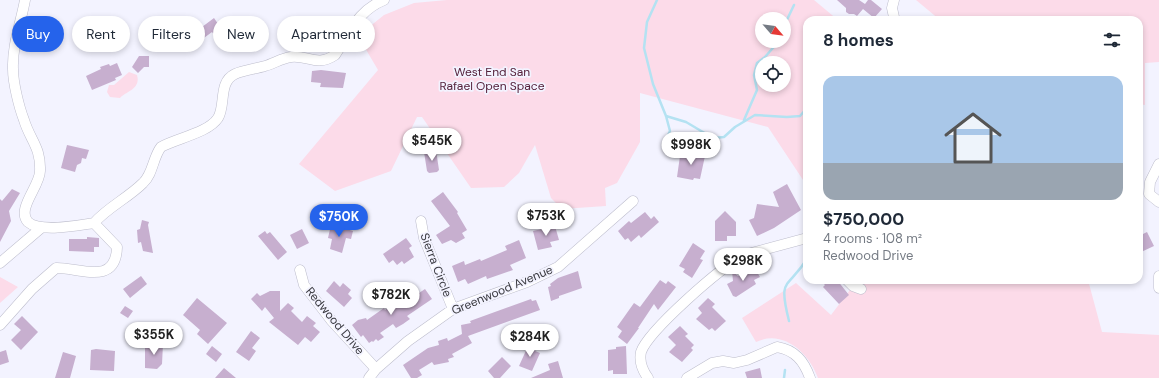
<!DOCTYPE html>
<meta charset="utf-8">
<style>
body{margin:0;font-family:"DM Sans",sans-serif;background:#f2f2f3;color:#1f2937;height:100vh;display:flex;flex-direction:column;font-size:15px;white-space:nowrap}
*{box-sizing:border-box;margin:0}
p{font-size:13px;color:#747a83}
.icon{flex:none;width:22px;height:22px;fill:none;stroke:currentColor;stroke-width:2;stroke-linecap:round;stroke-linejoin:round}
.map{position:relative;flex:1;overflow:hidden}
.panel{position:absolute;left:803px;top:16px;width:340px;height:268px;display:flex;flex-direction:column;background:#fff;border-radius:12px;box-shadow:0 2px 6px #0003}
.panel>*{flex:none}
.guide{position:absolute;left:12px;top:16px;width:380px;height:36px;display:flex;gap:8px}
.needle{width:26px;rotate:118deg}
.controls{position:absolute;left:755px;top:12px;display:grid;gap:8px}
.controls a{display:grid;place-items:center;width:36px;height:36px;border-radius:50%;background:#fff;box-shadow:0 2px 6px #0003;font-size:20px}
.price{position:absolute;translate:-50% -34px;padding:0 9px;border-radius:14px;background:#fff;color:#222;font-size:13px;line-height:26px;filter:drop-shadow(0 1px 2px #0008)}
.price::after{content:'';position:absolute;left:50%;top:24px;width:12px;height:9px;margin-left:-6px;background:inherit;clip-path:polygon(0 0,100% 0,50% 100%)}
.price.selected{background:#2563eb;color:#fff}
ul{padding:0;list-style:none}
li{display:grid;align-content:center;gap:8px;height:212px;padding:0 20px}
li+li{border-top:1px solid #e0e1e3}
li span{display:grid;place-items:center;height:124px;border-radius:12px;color:#555}
li>.icon{margin-inline-start:auto}
span .icon{width:72px;height:72px;fill:#fffc;stroke-width:1}
li b{font-size:17px}
h2{display:flex;justify-content:space-between;align-items:center;height:48px;padding:0 20px;font-size:17px}
.tag{padding:0 14px;border-radius:18px;background:#fff;box-shadow:0 2px 6px #0003;font-size:14px;line-height:36px}
.tag.selected{background:#2563eb;color:#fff}
.map>svg:first-child{display:block}
.green{fill:#fcdbe9;fill-rule:evenodd}
.lines{fill:none;stroke-linecap:round;stroke-linejoin:round}
.stream{stroke:#b4e2f2;stroke-width:2.5}
.building{fill:#c7afcf}
.minor-casing{stroke:#bdbdcc;stroke-width:11}
.minor{stroke:#fff;stroke-width:10}
.labels{text-anchor:middle;stroke-width:3.5;stroke-linejoin:round;paint-order:stroke}
.park-label{font-size:12px;fill:#55223c;stroke:#f3f3ff}
.street-label{font-size:12px;fill:#39393f;stroke:#f3f3ff}
</style>
<div class="map">
<svg width="1159" height="378" viewBox="0 0 1159 378">
<rect width="100%" height="100%" fill="#f3f3ff"/>
<path class="green" d="M447 0H814L838 20H807V186L768 127 640 93V142L617 183 605 188 606 206 562 209 551 198 535 145 519 173 504 187 471 188 422 117H417L391 171 335 191 299 164 378 70 358 36 384 15 414 3ZM762 19H784V41H762ZM762 63H784V85H762Z
M916 0H1159V62L1145 63V105L1139 104V20H940Z
M129 72 137 75C141 89 127 91 120 98L110 97 107 92 109 85H114Z
M0 277 18 287 0 303Z
M855 280H1088L1102 332 1159 335V378H818C809 353 783 329 756 342L742 318 796 283 831 315 853 286Z"/>
<g class="lines">
<path class="stream" d="M657 0 647 22 644 48 653 84 666 116 670 131 665 142
M784 26 794 5
M666 116 686 122 713 138 724 137 735 127 755 115 787 117 800 116 807 108
M744 120 757 90 754 75 757 63 765 57 779 41
M789 321C778 277 787 290 807 259
M784 378 785 370"/>
</g>
<path class="building" d="M837 0H859L865 4 868 0H871L882 9 874 18 863 9 857 16 854 14H849L846 12V8Z
M214 18 231 43 224 48 212 32 189 49 184 42 189 39 186 34 198 22 202 27Z
M139 56H149V67H144L138 73 132 67Z
M117 63 122 75 115 78 116 80 92 90 86 76 101 69 100 67 109 64 110 66Z
M321 70 346 73 343 88 320 87 321 83 311 82 312 71Z
M67 145 89 150 86 159 82 158 81 163 77 165 75 172 61 168Z
M436 150 439 170 437 172 429 173 427 171 424 152Z
M683 153 705 156 700 179 694 178 693 180 677 177 680 156H682Z
M787 184 801 210 774 228 757 236 749 220 754 218 757 204 779 207 773 192Z
M12 189 20 193 9 211 11 221 0 242V199L2 201Z
M443 192 458 212 457 213 467 230 462 233 465 238 456 243 451 240 442 244 436 235 450 226 431 201Z
M725 211 736 222V236H727V241H715V221Z
M645 212 651 219 654 216 659 222 641 238 639 235 631 242 628 238 625 240 618 231 629 221 631 223Z
M142 220 149 222 148 225 153 253 143 251 141 242 138 243 137 230 140 229Z
M331 225 353 231 351 239 346 238 342 253 330 249 332 239 328 238Z
M555 226 559 240 550 242 552 247 538 250 533 231Z
M302 229 309 243 297 249 290 235Z
M265 231 267 234 270 232 287 252 278 260 258 236Z
M1147 232 1154 246 1139 253V236Z
M87 237 99 238V247H94V252L69 251V239H87Z
M406 238 412 246 409 248 414 257 404 264 402 261 397 265 393 260 389 263 383 254Z
M519 240 526 258 510 265 513 270 487 279 486 276 468 284 465 279 458 282 452 266 464 261 465 265 480 259 481 261 507 250 505 246Z
M693 243 705 251 700 259 703 260 692 278 683 272 685 269 679 266Z
M754 267 760 277 754 280 756 284 736 297 733 296 727 284 733 281 732 271 738 276Z
M578 271 582 288 559 296V298L551 301 548 287 551 286 550 284 558 278Z
M141 276 147 284 130 298 123 289Z
M660 280 666 284 668 281 676 287 658 310 654 304 638 328H639L627 344 618 337 622 331 617 327 634 303 640 307Z
M820 280H837L849 295 839 304 823 287 825 285Z
M334 281 340 287 343 283 351 290 348 294 352 298 344 307 326 291Z
M425 289 432 299 407 316 410 319 403 324 396 328 393 324 380 333 384 337 378 341 376 339 373 342 372 341 369 343 363 335 361 337 352 325 358 320 366 318 367 320 384 308 385 310 396 302 395 299 405 292 410 299Z
M270 291H280V311L288 303 294 308 291 311 302 322 307 316 316 323 313 326 320 332 311 342 305 337 298 345 269 322 274 318 265 307 262 311 251 299 257 293 260 296Z
M197 298 227 323 208 344 197 334 200 330 183 315Z
M708 298 715 304 712 307 726 321 715 331 712 328 709 330 696 319 702 313 698 308Z
M531 299 532 301 536 300 540 310 468 336 472 343 452 354 454 357 448 359 449 362 434 365 432 362 419 370 422 375 417 378H411L403 365 428 348 439 345 438 341 447 338 448 341 462 334 461 325 471 323 470 321Z
M125 306 133 311 128 318 120 313Z
M22 316 38 332 21 350 11 340 21 330 14 324Z
M680 326 688 334 685 336 694 345 691 348 693 350 682 362 669 352 676 345 668 337Z
M251 331 260 338 252 348 256 351 249 361 236 352Z
M145 343 163 344 162 364 157 369 145 368Z
M529 344 537 347 535 351 540 353 532 371 519 366Z
M212 346 222 354 216 362 206 354Z
M626 346 627 374H613V370L608 371V350L616 349V347Z
M96 349 115 351 114 371 90 370 91 350Z
M6 350 9 362 0 365V352Z
M63 352 76 356 70 378H55Z
M502 357 511 366 500 378H494L488 371Z
M558 361 563 378H531L550 370 548 364Z
M224 368 236 378H215Z
M760 368 762 378H747L745 372Z"/>
<g class="lines">
<g class="minor-casing">
<path id="minor" d="M894 0 892 8 894 17
M1159 164 1150 182 1149 194 1159 202
M421 221 424 238 453 309
M94 223C108 207 128 198 143 183 153 174 153 157 161 147 177 138 208 133 218 118 226 105 218 82 235 74 244 70 255 69 265 66 273 64 282 58 291 57 308 55 317 67 335 55 351 32 357 11 384 0
M0 263 41 228
M300 270 304 285 331 320 376 369
M1159 276V288
M847 280 853 286 861 289
M0 325 32 289 56 268C78 267 116 287 117 247L94 223C79 225 40 233 28 222 16 209 40 186 40 171 41 147 30 140 24 120 19 107 13 83 13 69 12 46 21 22 25 0
M369 378 376 369 408 341 453 309 527 282 558 267 633 201
M648 378C643 371 639 361 641 352 648 331 723 265 744 255L807 238
M687 378 712 363 723 361 734 363 747 360 777 347C795 350 804 361 810 378"/>
</g>
<use href="#minor" class="minor"/>
</g>
<g class="labels">
<g class="park-label">
<text x="492" y="76">West End San<tspan x="492" dy="14">Rafael Open Space</tspan></text>
</g>
<g class="street-label">
<text transform="translate(436 265) rotate(69)" y="4">Sierra Circle</text>
<text transform="translate(502 290) rotate(-23)" y="4">Greenwood Avenue</text>
<text transform="translate(335 321) rotate(50)" y="4">Redwood Drive</text>
</g>
</g>
</svg>
<div class="controls">
<a><svg class="needle" viewBox="-14 -14 28 28"><path d="M0-13l5 13h-10z" fill="#e53935"/><path d="M0 13l5-13h-10z" fill="#747a83"/></svg></a>
<a><svg class="icon" aria-label="locate" viewBox="0 0 24 24"><circle cx="12" cy="12" r="6"/><path d="M12 2v4M12 18v4M2 12h4M18 12h4"/></svg></a>
</div>
<b class="price" style="left:432px;top:162px">$545K</b>
<b class="price" style="left:691px;top:166px">$998K</b>
<b class="price" style="left:546px;top:237px">$753K</b>
<b class="price selected" style="left:339px;top:238px">$750K</b>
<b class="price" style="left:743px;top:282px">$298K</b>
<b class="price" style="left:391px;top:316px">$782K</b>
<b class="price" style="left:154px;top:356px">$355K</b>
<b class="price" style="left:530px;top:358px">$284K</b>
<div class="guide">
<a class="tag selected">Buy</a>
<a class="tag">Rent</a>
<a class="tag">Filters</a>
<a class="tag">New</a>
<a class="tag">Apartment</a>
</div>
<section class="panel">
<h2>8 homes<svg class="icon" aria-label="filters" viewBox="0 0 24 24"><path d="M4 7h16M4 17h16"/><circle cx="9" cy="7" r="2"/><circle cx="15" cy="17" r="2"/></svg></h2>
<ul>
<li><span style="background:linear-gradient(#a9c7e8 70%,#9aa5b1 0)"><svg class="icon" aria-label="home" viewBox="0 0 24 24"><path d="M3 11l9-7 9 7M6 9v11h12V9"/></svg></span><div><b>$750,000</b><p>4 rooms · 108 m²</p><p>Redwood Drive</p></div></li>
</ul>
</section>
</div>
